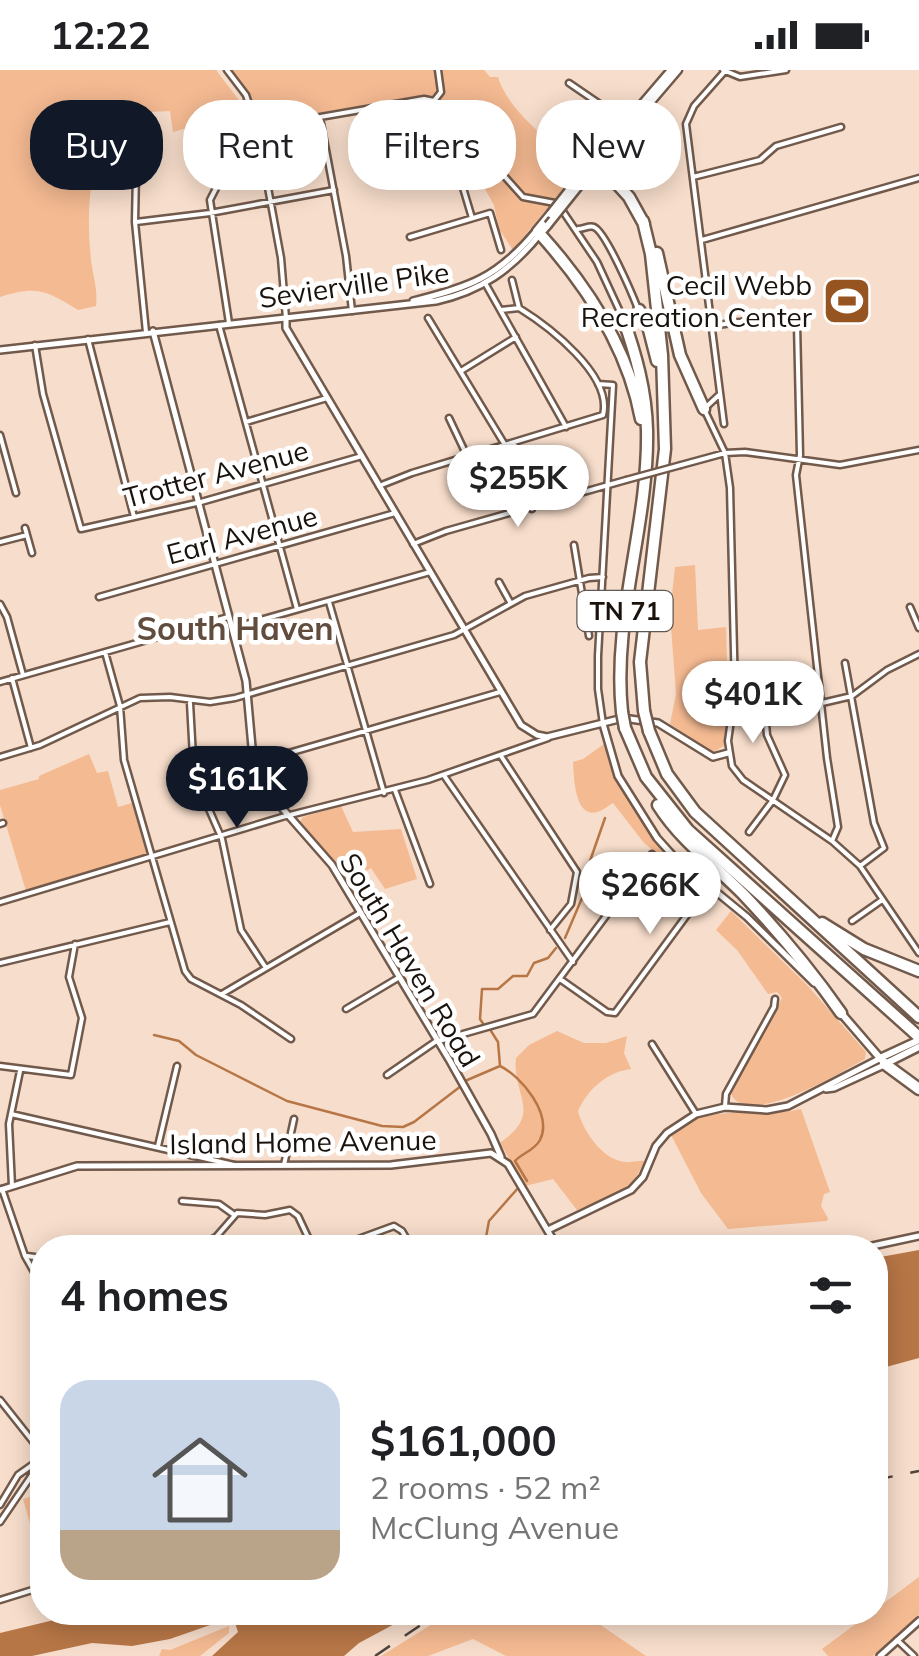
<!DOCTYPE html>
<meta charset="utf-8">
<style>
body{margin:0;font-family:Mulish,sans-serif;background:#f2f2f2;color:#202124;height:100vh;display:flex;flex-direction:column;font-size:38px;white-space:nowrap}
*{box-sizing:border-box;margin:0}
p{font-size:32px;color:#757577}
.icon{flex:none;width:55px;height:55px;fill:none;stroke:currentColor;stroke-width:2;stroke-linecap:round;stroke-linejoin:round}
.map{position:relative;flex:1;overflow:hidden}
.side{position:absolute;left:30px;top:1165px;width:858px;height:390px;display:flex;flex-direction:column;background:#fff;border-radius:40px;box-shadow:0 5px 25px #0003}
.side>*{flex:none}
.hud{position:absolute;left:30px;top:30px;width:860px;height:90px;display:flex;gap:20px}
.price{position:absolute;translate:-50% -85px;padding:0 22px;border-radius:35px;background:#fff;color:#222;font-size:32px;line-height:65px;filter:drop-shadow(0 2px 5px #0008)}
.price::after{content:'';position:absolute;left:50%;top:60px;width:30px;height:22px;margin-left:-15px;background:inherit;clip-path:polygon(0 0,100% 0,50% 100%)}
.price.active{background:#111827;color:#fff}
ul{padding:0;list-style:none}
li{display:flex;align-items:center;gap:30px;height:250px;padding:0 30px}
li span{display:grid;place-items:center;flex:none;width:280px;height:200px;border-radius:30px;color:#555}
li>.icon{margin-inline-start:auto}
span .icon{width:120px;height:120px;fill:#fffc;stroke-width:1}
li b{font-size:42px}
h2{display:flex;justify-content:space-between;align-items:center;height:120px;padding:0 30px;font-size:42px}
.tag{padding:0 35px;border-radius:40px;background:#fff;box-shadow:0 5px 25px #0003;font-size:35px;line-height:90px}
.tag.active{background:#111827;color:#fff}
.status{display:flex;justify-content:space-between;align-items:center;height:70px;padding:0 50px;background:#fff;direction:ltr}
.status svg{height:28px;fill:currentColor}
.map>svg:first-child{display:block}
.green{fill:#f4ba92}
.water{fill:#b77646}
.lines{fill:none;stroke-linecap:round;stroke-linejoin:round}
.stream{stroke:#b77646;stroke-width:2.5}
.minor-casing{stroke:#715a4b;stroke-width:9}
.tertiary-casing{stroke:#715a4b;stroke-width:10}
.secondary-casing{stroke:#715a4b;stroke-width:11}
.motorway-casing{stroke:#715a4b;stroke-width:15}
.minor{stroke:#fff;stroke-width:4}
.tertiary{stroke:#fff;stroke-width:5}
.secondary{stroke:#fff;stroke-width:6}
.motorway{stroke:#fff;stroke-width:10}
.rail{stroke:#50433a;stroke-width:2.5;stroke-dasharray:18 18;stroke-linecap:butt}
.minor-bridge-casing{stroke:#715a4b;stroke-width:9;stroke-linecap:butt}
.secondary-bridge-casing{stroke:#715a4b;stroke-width:11;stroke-linecap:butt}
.motorway-bridge-casing{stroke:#715a4b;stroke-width:15;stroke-linecap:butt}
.minor-bridge{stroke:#fff;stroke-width:4}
.secondary-bridge{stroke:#fff;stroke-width:6}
.motorway-bridge{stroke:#fff;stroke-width:10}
.labels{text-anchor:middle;stroke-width:9;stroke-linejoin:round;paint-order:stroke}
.shield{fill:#fff;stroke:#5f5955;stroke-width:2.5}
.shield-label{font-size:25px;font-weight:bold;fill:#1a120c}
.street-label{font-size:28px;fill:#1a120c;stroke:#fff}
.poi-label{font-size:28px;fill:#1a120c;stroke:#fff;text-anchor:end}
.quarter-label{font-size:32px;font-weight:bold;fill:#614c3d;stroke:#fff}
</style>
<div class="status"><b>12:22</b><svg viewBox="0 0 49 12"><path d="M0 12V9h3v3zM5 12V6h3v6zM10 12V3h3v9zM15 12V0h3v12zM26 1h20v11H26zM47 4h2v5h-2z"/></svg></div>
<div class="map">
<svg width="919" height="1586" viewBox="0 0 919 1586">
<rect width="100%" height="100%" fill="#f7ddcb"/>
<path class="green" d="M0 0H216L245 38 251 55 240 58 219 49 173 62 170 41 107 44C111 66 92 102 90 127 88 147 89 170 91 190 93 207 98 219 96 236L78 240C47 221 37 215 0 227Z
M231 0H484L490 7H498C508 41 554 78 585 92L513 180 499 159 494 135 473 98 461 87 452 86 448 74 443 70 386 61 384 43 379 38 263 59 247 21Z
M695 495 698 560 726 557 728 622 724 676 713 682 670 654 676 624 670 543 675 497Z
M604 674C622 729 654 775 698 813H693L644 773 613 733C609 735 605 739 600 741 574 752 574 706 573 692L583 689Z
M89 684 97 703 108 701 118 737 132 733 147 785 26 821 0 735V720L39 709V706Z
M341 736 353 762 401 759 417 809 385 819 371 798 347 814 300 752 303 747Z
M731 841 807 915 866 982 865 989C843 1001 742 1063 730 1021L782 928 777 922 768 924 737 880 716 860Z
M557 961 584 973H606L627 966 624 983 631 999C607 1002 588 1019 578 1041 583 1060 600 1086 620 1091 630 1094 636 1090 645 1091L630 1118 577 1140 553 1109 525 1116 500 1073C544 1042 512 1027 516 988L529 975Z
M801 1039 830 1122 824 1124 821 1136 828 1148 827 1151 728 1159 701 1123 671 1065C708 1030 756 1050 801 1039Z
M42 1423V1495L23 1429Z
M919 1507V1545L873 1586H828L822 1579Z
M450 1543H583L646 1586H506L473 1569 428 1586H381Z
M229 1556V1563L200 1586H159L162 1579 170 1580Z"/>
<path class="water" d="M919 1180V1288L875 1300V1188Z
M83 1543V1542L415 1543 359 1573 344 1586H212L238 1562 233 1547 170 1569 132 1576 92 1573 32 1586H0V1563Z"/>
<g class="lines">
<path class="stream" d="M565 868 591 807 590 791 605 748
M484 955 480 949 482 919H498L513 906H527L534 893 548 888 556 878
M491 961 498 972 500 996C521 1006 553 1044 540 1070 534 1081 522 1083 515 1091L527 1111
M154 965 179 971 196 985 287 1031 382 1056 403 1057 414 1052 461 1016
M465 1011 500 996
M484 1178 489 1151 519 1117"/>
<g class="minor-casing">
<path id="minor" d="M227 0 246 25 257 58 281 188 286 248
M723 0 740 7 786 0
M569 13 626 52
M434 31 441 22 438 0
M320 48 346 186 352 241
M137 55 135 152 146 262
M458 78 455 91 472 148
M693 107 760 90 776 76 841 57
M562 140 597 192 621 244
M136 152 210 143 334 120
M578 159C584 159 589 155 594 157 606 162 633 226 638 239
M410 167 490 143 501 180
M702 170 919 108
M512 210 519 238
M485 213 566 357
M428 248 505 375
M229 253 210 130 240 71 251 59 424 29 434 31 441 37 448 65 458 78 490 90 523 127 555 133
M219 255 297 539
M710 256 784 246 793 247 797 254 800 385 796 405 827 688 838 757 832 771
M88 269 134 447
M35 275 43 324 81 459 201 432 362 386
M461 301 516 267
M598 314 613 315 598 586V619L603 654
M720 324 704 339 725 383 730 418 735 622 728 671 732 696 743 710 832 771 860 796 919 883
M449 348 467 386
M246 352 327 328
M724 354 686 54 694 36 725 1
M0 365 16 423
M514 373 532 439
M681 395 725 383 745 382 840 395 919 380
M379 416 412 403 603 345C613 305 548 256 519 238L501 240
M25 458 32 483
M0 472 27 465
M413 474 446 461 626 410
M574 475 589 566
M499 512 510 532
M99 527 395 443
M329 532 384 723
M0 534 7 547 23 605
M910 537 919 558
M232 558 430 502
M105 582 120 636 124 690 185 901 191 909 241 935 291 969
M845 593 874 753 884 778 860 796
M12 608 31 678
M0 612 228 547
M735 622 763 619 767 665 785 705 773 730 749 762
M190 633 194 705 222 769 241 860 266 898
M822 633 852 626 887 600 919 584
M501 686 577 802 571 834 550 860
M0 687 40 675 140 628 170 627 210 632 235 628 454 565 525 526 589 508 603 507
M254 693 500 622
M445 707 573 892
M395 720 430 814
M0 754 3 753
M0 832 282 747 428 710 548 668
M852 851 882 830
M0 893 170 852
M560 909 607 942 615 943 709 815
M222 924 360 843
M346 939 398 908
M652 974 696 1044
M0 996 71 1005 82 948 69 907 75 874
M387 1005 435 972 533 944 652 784
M725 1036 726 1024 774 937 775 929
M11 1044 234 1095
M158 1076 177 996
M284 1095 294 1049
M12 1116 9 1054 20 1001
M2 1119 25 1186 42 1216
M182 1131 219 1134 233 1144
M98 1178H124
M146 1178 204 1174 216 1167 237 1143 265 1145 290 1140 298 1146 313 1178
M334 1178 394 1156 402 1161 412 1178
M27 1186 42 1188
M0 1330 42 1383
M0 1435 18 1405 42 1388
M0 1452 32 1405 42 1395
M0 1530 42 1517
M897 1570 914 1586"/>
</g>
<g class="tertiary-casing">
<path id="tertiary" d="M413 231C470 217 498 207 536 161
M286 248V258L521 655 537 665 547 667 623 648 658 653 713 687 728 683
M153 261 246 611 254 699 268 722 332 795 450 991 491 1064 501 1087
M0 280 436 231C481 221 511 200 540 164
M603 654 618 706 657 768 675 788 747 847 814 913
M826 1019 834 1018 884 995
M0 1120 77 1096 391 1095 491 1083 508 1094 558 1178
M548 1160 631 1120 643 1107 656 1076 667 1063 696 1044 725 1037 767 1040 788 1036 879 989
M863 1178 919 1166
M880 1586 919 1551"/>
</g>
<g class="secondary-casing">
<path id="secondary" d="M576 111 671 0
M580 115 678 0
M548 155 540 164 536 161 550 144
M841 943 885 994 919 977
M880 988 919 970"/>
</g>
<g class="motorway-casing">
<path id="motorway" d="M598 93 629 127 644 154
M643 151 651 184 662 285 665 379 640 592 644 641
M540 164C588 217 628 278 641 349
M657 183 680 285 704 339
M639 240 648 256 657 291
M622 642C612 547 649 454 647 360 646 320 636 285 623 248
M625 658 646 707 688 760 919 967
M649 661 667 704 695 742 919 947
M658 735C680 770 714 795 743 824 779 862 811 900 841 943
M822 853 864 879 919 901
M885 994 919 1019"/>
</g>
<use href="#minor" class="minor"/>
<use href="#tertiary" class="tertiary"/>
<use href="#secondary" class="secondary"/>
<use href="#motorway" class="motorway"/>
<path class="rail" d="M875 1410 919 1401
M375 1586 440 1542"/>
<g class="minor-bridge-casing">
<path id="minor-bridge" d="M626 410 681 395"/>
</g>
<g class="secondary-bridge-casing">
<path id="secondary-bridge" d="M550 144 576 111
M548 155 580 115"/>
</g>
<g class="motorway-bridge-casing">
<path id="motorway-bridge" d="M644 641 649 661
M622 642 625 658"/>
</g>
<use href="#minor-bridge" class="minor-bridge"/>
<use href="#secondary-bridge" class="secondary-bridge"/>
<use href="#motorway-bridge" class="motorway-bridge"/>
</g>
<defs>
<g id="stadium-square" transform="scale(2.5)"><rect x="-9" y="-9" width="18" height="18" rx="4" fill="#965520" stroke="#fff"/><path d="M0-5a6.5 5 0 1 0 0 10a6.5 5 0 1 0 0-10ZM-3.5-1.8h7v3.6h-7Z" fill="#fff"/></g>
</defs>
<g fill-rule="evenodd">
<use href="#stadium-square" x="847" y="231"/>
</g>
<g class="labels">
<rect class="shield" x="577.5" y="521" width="95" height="40" rx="8"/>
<g class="shield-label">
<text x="625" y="550">TN 71</text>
</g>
<g class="street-label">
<text transform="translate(354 215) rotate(-8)" y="10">Sevierville Pike</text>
<text transform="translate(216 404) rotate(-15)" y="10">Trotter Avenue</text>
<text transform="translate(242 465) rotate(-15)" y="10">Earl Avenue</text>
<text transform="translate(410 890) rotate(59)" y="10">South Haven Road</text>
<text transform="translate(303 1072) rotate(-1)" y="10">Island Home Avenue</text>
</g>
<g class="poi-label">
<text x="812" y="225">Cecil Webb<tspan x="812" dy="32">Recreation Center</tspan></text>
</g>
<g class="quarter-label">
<text x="235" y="570">South Haven</text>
</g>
</g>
</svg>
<b class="price" style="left:518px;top:460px">$255K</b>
<b class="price" style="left:753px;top:676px">$401K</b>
<b class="price active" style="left:237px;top:761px">$161K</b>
<b class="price" style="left:650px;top:867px">$266K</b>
<div class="hud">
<a class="tag active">Buy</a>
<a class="tag">Rent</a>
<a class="tag">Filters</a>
<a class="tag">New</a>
</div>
<section class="side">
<h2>4 homes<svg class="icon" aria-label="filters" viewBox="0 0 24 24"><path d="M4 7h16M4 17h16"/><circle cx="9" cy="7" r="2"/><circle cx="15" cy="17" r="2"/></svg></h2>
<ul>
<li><span style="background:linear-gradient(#c9d6e8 75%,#b9a48a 0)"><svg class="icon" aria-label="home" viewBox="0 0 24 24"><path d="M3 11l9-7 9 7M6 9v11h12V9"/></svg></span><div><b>$161,000</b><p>2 rooms · 52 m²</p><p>McClung Avenue</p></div></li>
</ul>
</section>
</div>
